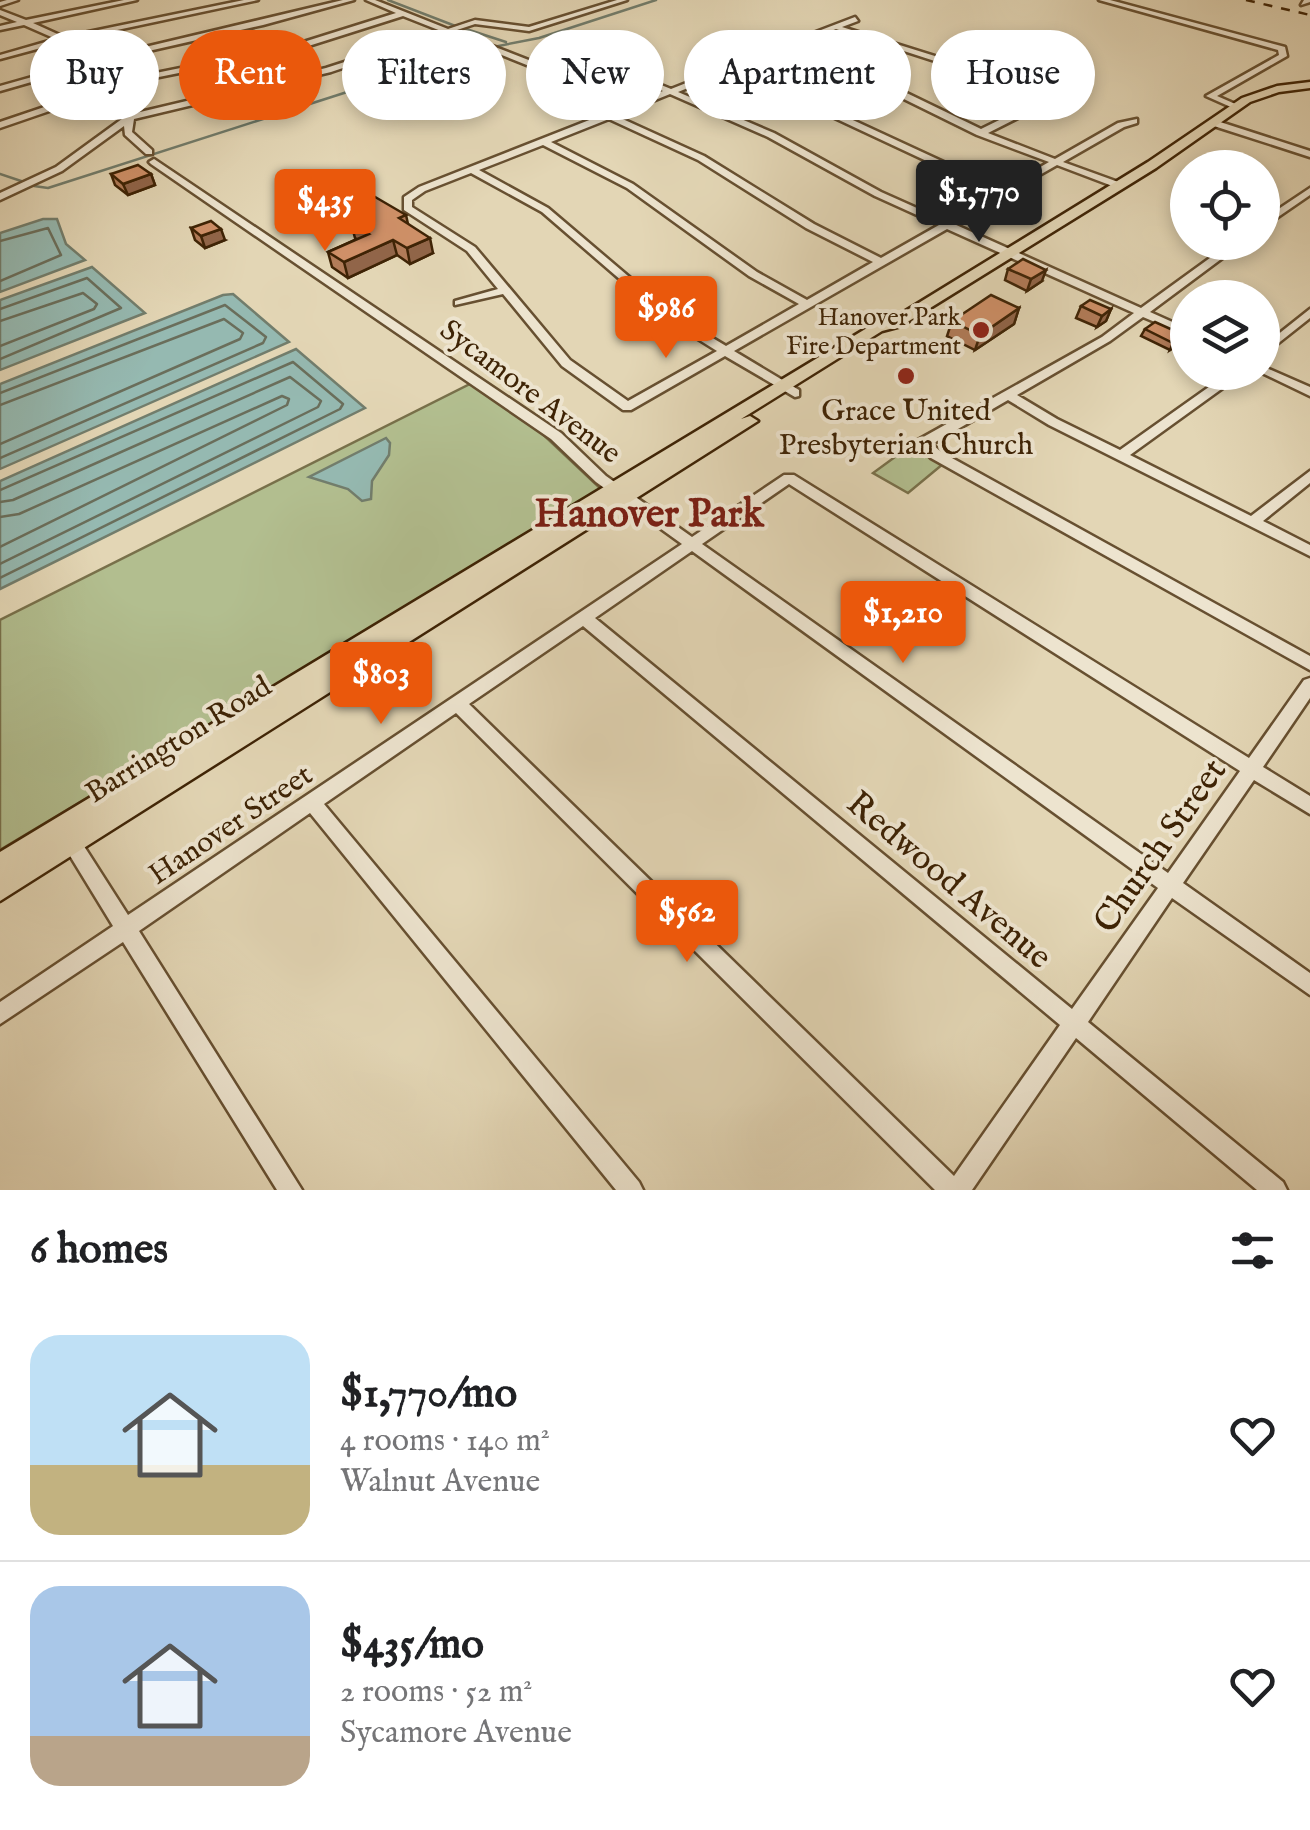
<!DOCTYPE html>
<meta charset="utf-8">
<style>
body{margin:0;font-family:"IM FELL English",serif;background:#f6f6f6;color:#202124;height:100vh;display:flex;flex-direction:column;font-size:38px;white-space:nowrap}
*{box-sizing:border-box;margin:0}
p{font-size:32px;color:#757577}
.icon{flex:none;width:55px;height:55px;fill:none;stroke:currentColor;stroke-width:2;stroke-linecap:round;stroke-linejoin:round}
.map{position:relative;height:1190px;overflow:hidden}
.panel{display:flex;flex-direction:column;background:#fff;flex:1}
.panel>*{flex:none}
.guide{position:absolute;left:30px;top:30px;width:1250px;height:90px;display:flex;gap:20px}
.fabs{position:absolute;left:1170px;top:150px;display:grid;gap:20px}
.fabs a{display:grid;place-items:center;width:110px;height:110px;border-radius:50%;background:#fff;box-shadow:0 5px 15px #0003;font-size:50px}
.price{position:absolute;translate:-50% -85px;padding:0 22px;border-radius:10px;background:#ea580c;color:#fff;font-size:32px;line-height:65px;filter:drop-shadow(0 2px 5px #0008)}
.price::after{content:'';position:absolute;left:50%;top:60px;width:30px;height:22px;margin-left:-15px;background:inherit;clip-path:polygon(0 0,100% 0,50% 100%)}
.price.current{background:#222;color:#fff}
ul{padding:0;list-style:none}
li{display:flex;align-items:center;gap:30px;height:250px;padding:0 30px}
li+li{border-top:2px solid #e0e0e0}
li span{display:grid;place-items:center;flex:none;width:280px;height:200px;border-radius:30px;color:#555}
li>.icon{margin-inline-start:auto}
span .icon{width:120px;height:120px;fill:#fffc;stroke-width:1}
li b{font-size:42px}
h2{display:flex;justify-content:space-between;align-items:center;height:120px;padding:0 30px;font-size:42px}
.chip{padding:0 35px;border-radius:45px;background:#fff;box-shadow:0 5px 15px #0003;font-size:35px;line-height:90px}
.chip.current{background:#ea580c;color:#fff}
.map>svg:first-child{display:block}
.green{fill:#b2be8f;stroke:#78704a;stroke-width:2.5}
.water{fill:#95b9b1;stroke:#727d6c;stroke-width:2.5}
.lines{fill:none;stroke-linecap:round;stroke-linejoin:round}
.shore{stroke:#6a6e5b;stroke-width:2.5}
.stream{stroke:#727d6c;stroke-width:2.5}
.minor-casing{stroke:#675031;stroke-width:5}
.major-casing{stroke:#3e2305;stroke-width:5}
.minor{fill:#ede4cf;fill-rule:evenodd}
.major{fill:#e3d6b5;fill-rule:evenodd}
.rail{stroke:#3e2305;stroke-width:2.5;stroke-dasharray:9 9;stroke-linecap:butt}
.wall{fill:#b27c59;stroke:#3e2305;stroke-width:2.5}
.shaded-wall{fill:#916549;stroke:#3e2305;stroke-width:2.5}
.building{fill:#cf9068;stroke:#3e2305;stroke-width:2.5}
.poi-dot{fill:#8f2418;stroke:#ede4cf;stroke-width:4}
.labels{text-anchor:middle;stroke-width:8;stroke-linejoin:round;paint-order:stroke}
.far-poi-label{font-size:25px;fill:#3e2305;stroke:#ede4cf;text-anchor:end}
.street-label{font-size:30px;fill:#3e2305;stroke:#ede4cf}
.poi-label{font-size:30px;fill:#3e2305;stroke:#ede4cf}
.near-street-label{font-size:35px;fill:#3e2305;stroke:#ede4cf}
.district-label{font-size:40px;font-weight:bold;fill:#7a1f14;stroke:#ede4cf}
</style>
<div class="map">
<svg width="1310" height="1190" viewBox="0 0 1310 1190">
<rect width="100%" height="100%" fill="#e3d6b5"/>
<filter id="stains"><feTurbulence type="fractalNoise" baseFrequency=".002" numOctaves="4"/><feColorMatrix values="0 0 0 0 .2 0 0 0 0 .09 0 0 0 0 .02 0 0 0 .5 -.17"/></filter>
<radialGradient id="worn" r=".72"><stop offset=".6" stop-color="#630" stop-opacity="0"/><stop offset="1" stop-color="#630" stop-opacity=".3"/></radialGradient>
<path class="green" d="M472 383 533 425 602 490 0 850V620Z
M910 446 943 464 908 493 873 473Z"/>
<path class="water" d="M43 219H57L66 244 85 260 0 292V233Z
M92 267 145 313 0 370V300Z
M233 294 289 342 0 469V384L223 295Z
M296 349 365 408 0 589V481Z
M386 438 390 443 389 455 372 481 371 499 362 501 348 489 309 477Z"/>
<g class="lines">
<path class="shore" d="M0 241 48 228 61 255 0 281
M0 309 87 278 121 308 0 359
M0 321 83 293 97 304 94 309 0 346
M0 393 225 305 266 337 263 343 0 458
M0 405 224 319 243 333 240 339 0 444
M0 490 293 362 343 404 340 409 0 578
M0 502 13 500 290 377 321 401 318 407 0 564
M0 517 19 514 282 396 289 399 287 405 0 547"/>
<path class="stream" d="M388 0 458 27
M463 28 506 42
M0 174 24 182
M34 186 48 188 478 50 539 38 656 0"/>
<g class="minor-casing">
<path id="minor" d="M7 0H18L0 6V2Z
M124 0H137L33 23 64 37 244 0H258L70 40 103 57 343 0H354L263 25 109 60 131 78 294 45 396 13 366 0H375L448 29 475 20 529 27 617 0H627L529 31 475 24 454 31 598 87 644 78 671 89 780 46 758 38V34L787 43 855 17 858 21 842 27 1053 93 1071 84H1077V88L988 133 1055 159 1118 123 1137 119V123L1124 127 1063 162 1121 183V187H1115L1057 165 954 224 1141 308 1232 242H1244L1150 312 1188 329V336L1143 317 1110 341 1017 395 1057 419 1120 450 1230 372H1245L1130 455 1251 516 1310 471V483L1263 521 1310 545V556L1049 425 1008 400 932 444 941 452 1310 656V670L931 458 917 443 918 440 1102 337 1134 313 947 229 734 351 799 390V396L795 397 725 356 631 410H623L562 366 503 294 455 305V301L498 289 467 251 404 210V197L419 187 663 91 643 83 594 92 447 33 331 72 134 119 132 132 152 150V154H146L125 135 124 126 62 171 0 200V193L56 167 126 116 131 97 128 84 0 128V122L124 80 101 62 0 91V86L96 59 63 42 0 59V55L56 39 24 25 0 30V26L17 22 0 15V10L26 20ZM403 16 441 31 326 68 136 113 139 91 134 82 299 49ZM836 29 1046 97 981 129 855 68 794 46ZM787 48 849 72 977 135 1049 162 1002 189 738 67ZM732 70 995 193 946 221 881 192 774 133 678 92ZM670 94 768 137 875 196 939 225 881 258 814 224 704 156 616 116ZM609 119 698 160 806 228 873 262 807 300 757 272 633 184 551 142ZM543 145 627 188 749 276 799 304 726 346 674 315 548 208 479 170ZM471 173 542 212 666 319 717 351 628 401 570 360 475 247 412 207V200L425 191Z
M1099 0H1110L1285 47 1287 56 1217 96 1240 106 1233 108 1206 96 1279 55 1278 50Z
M1304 0H1310V2L1301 5Z
M1217 121 1310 151V157L1214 126 1213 124Z
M154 159 561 433 606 476 692 537 784 475H794L1249 758 1304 680 1310 678V698L1263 767 1310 796V814L1254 780 1183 883 1310 973V995L1172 898 1088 1022 1283 1182 1287 1190H1257L1076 1038 972 1190H935L456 713 324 804 639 1182 643 1190H616L310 813 139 931 302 1190H277L123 942 0 1024V1002L113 926 61 841 58 835 61 829 67 827 73 829 128 915 682 544 596 482 551 439 151 164 149 162ZM789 484 1240 771 1168 873 702 544ZM692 551 1158 888 1072 1009 595 618ZM583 626 1060 1025 954 1176 469 704Z
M1310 188V195L1262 228V220Z
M1310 309V318L1262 356V347Z
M1262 366 1310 387V396L1260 372H1262Z"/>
</g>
<g class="major-casing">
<path id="major" d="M1310 82V88L1279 92 1250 102 1156 168 901 326 882 331 741 419 750 416 758 421 0 901V852L872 325 891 320 1148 162 1242 98 1277 86Z"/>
</g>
<use href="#minor" class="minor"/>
<use href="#major" class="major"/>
<path class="rail" d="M1246 0 1310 15"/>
</g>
<path class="wall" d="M111 174H151L155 185 128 195 115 185Z
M336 196 406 215 408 224 433 253 410 264 397 255 348 278 332 267 328 252 357 239 355 238 351 223 356 220 340 211Z
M191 228 225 240 205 248 195 240Z
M1008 269 1042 281 1027 291 1005 280Z
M1081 306 1111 309 1106 321 1097 327 1076 318Z
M1019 308 1014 324 975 350 947 336 952 321Z
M1145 329 1184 335 1180 343 1170 350 1141 336Z"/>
<path class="shaded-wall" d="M151 174 155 185 128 195 123 184Z
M221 229 225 240 205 248 201 236Z
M430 238 433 253 410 264 407 248Z
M393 240 397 255 348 278 344 262Z
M1046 270 1042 281 1027 291 1031 279Z
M1019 308 1014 324 975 350 980 335Z
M1111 309 1106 321 1097 327 1102 316Z
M1184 335 1180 343 1170 350 1173 343Z"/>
<path class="building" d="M138 165 151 174 123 184 111 174Z
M358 187 406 215 399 218 430 238 407 248 393 240 344 262 328 252 369 234 351 223 367 214 336 196Z
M211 221 221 229 201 236 191 228Z
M1023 259 1046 270 1031 279 1008 269Z
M991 295 1019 308 980 335 952 321Z
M1090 300 1111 309 1102 316 1081 306Z
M1155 322 1184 335 1173 343 1145 329Z"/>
<g class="poi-dot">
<circle cx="981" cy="330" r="10"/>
<circle cx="906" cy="376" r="10"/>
</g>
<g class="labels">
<g class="far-poi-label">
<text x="961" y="325">Hanover Park<tspan x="961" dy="29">Fire Department</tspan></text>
</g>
<g class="street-label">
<text transform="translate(531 391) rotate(37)" y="10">Sycamore Avenue</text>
<text transform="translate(178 739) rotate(-32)" y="10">Barrington Road</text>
<text transform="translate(230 824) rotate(-34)" y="10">Hanover Street</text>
</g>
<g class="poi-label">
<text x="906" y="420">Grace United<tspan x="906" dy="34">Presbyterian Church</tspan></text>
</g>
<g class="near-street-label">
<text transform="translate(1159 845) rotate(-55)" y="12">Church Street</text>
<text transform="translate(950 879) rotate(40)" y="12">Redwood Avenue</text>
</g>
<g class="district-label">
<text x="649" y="526">Hanover Park</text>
</g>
</g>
<rect width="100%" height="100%" filter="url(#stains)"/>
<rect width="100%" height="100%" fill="url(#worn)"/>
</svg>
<div class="fabs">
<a><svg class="icon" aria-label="locate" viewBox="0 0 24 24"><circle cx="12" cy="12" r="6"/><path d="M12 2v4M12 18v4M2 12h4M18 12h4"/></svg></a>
<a><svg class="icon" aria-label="layers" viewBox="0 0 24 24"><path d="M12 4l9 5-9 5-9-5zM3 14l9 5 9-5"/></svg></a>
</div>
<b class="price current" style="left:979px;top:245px">$1,770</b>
<b class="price" style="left:325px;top:254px">$435</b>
<b class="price" style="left:666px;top:361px">$986</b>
<b class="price" style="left:903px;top:666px">$1,210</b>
<b class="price" style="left:381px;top:727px">$803</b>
<b class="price" style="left:687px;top:965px">$562</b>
<div class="guide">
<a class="chip">Buy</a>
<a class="chip current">Rent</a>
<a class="chip">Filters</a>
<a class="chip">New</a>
<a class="chip">Apartment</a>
<a class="chip">House</a>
</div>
</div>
<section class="panel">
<h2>6 homes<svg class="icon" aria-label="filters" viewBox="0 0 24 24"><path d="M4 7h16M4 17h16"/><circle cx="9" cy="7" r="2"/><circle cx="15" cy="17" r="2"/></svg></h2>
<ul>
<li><span style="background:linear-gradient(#bfe0f5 65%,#c2b280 0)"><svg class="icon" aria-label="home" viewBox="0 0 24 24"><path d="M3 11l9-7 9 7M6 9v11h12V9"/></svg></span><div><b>$1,770/mo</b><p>4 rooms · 140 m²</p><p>Walnut Avenue</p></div><svg class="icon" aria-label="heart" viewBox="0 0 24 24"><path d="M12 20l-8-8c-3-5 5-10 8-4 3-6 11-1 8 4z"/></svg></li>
<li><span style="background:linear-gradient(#a9c7e8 75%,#b9a48a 0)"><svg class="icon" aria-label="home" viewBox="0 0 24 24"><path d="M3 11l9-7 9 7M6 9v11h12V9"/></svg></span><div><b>$435/mo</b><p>2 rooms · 52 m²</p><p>Sycamore Avenue</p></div><svg class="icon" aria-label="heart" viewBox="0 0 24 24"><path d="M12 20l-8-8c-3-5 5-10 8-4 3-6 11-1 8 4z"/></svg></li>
</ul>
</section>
